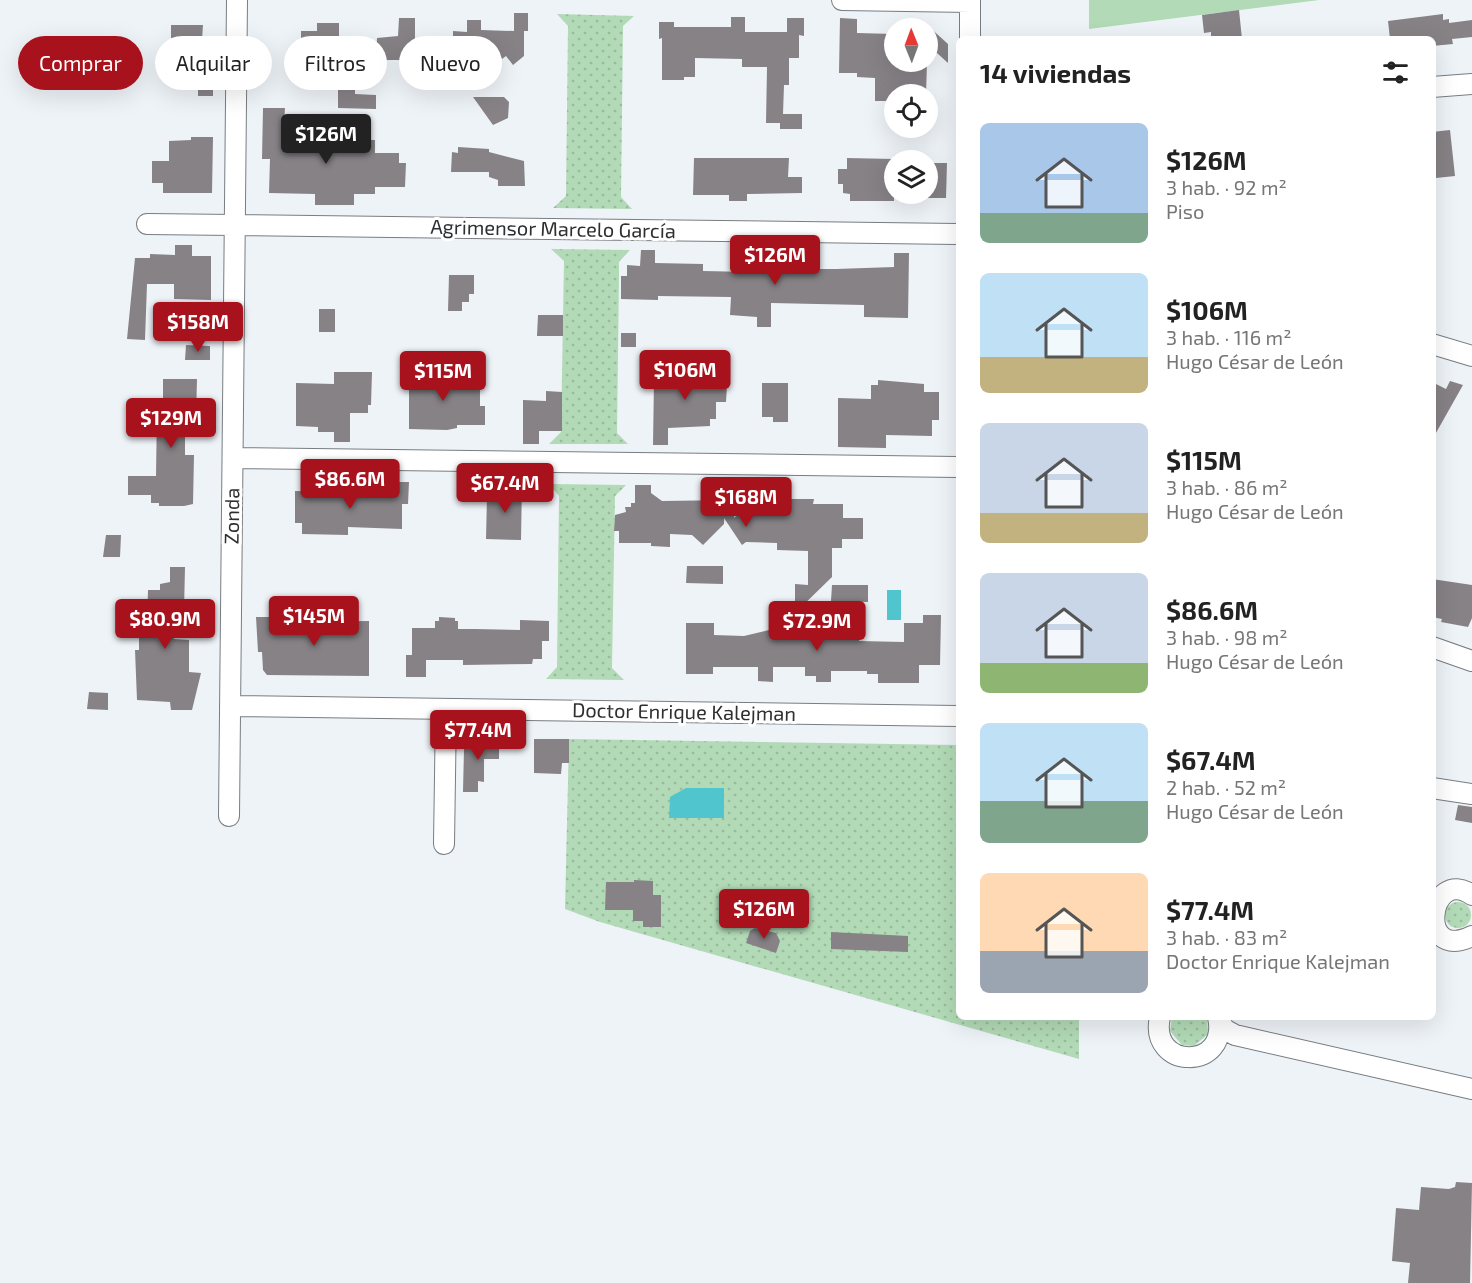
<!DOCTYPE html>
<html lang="es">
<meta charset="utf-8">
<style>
body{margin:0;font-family:"Exo 2",sans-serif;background:#f2f2f2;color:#222;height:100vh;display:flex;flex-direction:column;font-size:22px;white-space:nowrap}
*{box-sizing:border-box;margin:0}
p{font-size:20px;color:#767676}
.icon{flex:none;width:33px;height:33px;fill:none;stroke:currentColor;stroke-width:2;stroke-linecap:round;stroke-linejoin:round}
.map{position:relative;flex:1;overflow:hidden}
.sheet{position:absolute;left:956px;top:36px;width:480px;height:984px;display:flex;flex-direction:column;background:#fff;border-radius:9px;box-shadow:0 6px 24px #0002}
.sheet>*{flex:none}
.top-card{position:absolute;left:18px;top:36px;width:570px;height:54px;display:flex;gap:12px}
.needle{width:39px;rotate:359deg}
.controls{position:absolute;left:884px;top:18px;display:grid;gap:12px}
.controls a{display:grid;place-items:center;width:54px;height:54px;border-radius:50%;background:#fff;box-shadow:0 6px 24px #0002;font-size:30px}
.price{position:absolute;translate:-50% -51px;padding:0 14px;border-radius:6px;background:#a8121c;color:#fff;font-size:20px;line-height:39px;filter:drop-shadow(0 2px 3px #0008)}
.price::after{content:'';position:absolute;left:50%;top:36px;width:18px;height:14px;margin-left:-9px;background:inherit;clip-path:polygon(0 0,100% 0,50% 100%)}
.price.on{background:#222;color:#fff}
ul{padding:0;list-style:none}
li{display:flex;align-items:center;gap:18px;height:150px;padding:0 24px}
li span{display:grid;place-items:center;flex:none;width:168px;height:120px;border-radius:9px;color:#555}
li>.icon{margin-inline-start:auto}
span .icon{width:72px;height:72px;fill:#fffc;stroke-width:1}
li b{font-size:26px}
h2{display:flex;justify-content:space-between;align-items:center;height:72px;padding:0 24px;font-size:26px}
.chip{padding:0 21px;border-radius:27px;background:#fff;box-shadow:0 6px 24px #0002;font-size:21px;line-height:54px}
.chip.on{background:#a8121c;color:#fff}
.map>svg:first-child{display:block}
.grass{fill:url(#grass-dots)}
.pitch{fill:#b2dab6}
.water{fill:#51c5ce}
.building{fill:#868286}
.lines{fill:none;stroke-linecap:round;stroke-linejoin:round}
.street-casing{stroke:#787d81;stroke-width:22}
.street{stroke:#fff;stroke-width:20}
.labels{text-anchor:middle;stroke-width:6;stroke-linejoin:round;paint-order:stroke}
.street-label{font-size:20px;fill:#2e2f31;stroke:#fff}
</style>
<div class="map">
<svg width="1472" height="1283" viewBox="0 0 1472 1283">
<defs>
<pattern id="grass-dots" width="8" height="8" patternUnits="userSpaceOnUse" patternTransform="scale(1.5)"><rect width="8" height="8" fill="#b2dab6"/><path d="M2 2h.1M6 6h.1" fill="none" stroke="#99bb9d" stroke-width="1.8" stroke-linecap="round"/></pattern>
</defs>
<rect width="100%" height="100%" fill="#eef3f8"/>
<path class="grass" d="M557 14 634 16 623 26 621 197 632 209 553 208 566 196 568 26Z
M551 249 630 250 619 262V276L617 433 628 444H549L561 432 564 261Z
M549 484 626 485 615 496 612 668 624 680 546 679 557 667 559 496Z
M569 739 958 745V1017H1079V1059L600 922 565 909Z
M1445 915a13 13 0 1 1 26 0a13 13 0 1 1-26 0Z
M1172 1017H1207L1208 1034 1194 1046 1182 1045 1170 1031Z"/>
<path class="pitch" d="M1089 0H1319L1089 29Z"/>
<path class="water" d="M887 590H901V620H887Z
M686 788H724V818H669L670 797Z"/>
<path class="building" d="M1239 10 1242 39H1211V32L1204 33 1202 15Z
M514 13H528V31H524V56L513 65 506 56 502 59 492 47 477 64 466 60V46L453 45V31L467 32V20H481V30L514 31Z
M1443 14V20L1449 19V23L1472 20V37L1452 39 1453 44 1432 46V39H1390L1388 21Z
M731 17H745V32H787V18H804V36L799 35V58H789V85H784L783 114H802V129H780V123H766L767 67H742V59L695 58V77H684V80H662V38L659 39V22H674V27H731Z
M399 18H415V56H401V60H376L377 38 398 36Z
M840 18 857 19V33L894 34V62H927L926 94H894V101H875V78L857 77V73H839Z
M317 23H339V58H323L322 86H301V31H317Z
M171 25H203L202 40H208V77H213V96H198V90L181 89V53L171 63Z
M927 25 948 44V63L927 44Z
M338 85H355V94L376 95V109L338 108Z
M473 97H504L509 102 508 118 493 125Z
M263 108H285L283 139 338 143V140H375V153H399V163H406L405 187H375V194H354V205H315V194L269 193 270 159H262Z
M1450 130 1455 176 1436 178 1432 176V132Z
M191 137H213L212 193H163V183H152V161H169V141L191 140Z
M458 147 489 149V152L524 161 525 186H498V180L489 177V172H451L452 152 458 153Z
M694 158H789L788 177H802V193L747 194V201H729V195H693Z
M847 158 894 159V201H850V194L843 193V184H838V169H847Z
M927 163H947L946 198H927Z
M175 245H192V256H211V300L174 299V284H147L145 340 127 339 135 258H150V254L175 255Z
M641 250H655V263L703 264V271L750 272V251L764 252V263L800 264V269H836L894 267V253H909L908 318 864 317V305L771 303V327H757V317L730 315 731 297 658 296V300L621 299V276H627V265L640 266Z
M449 275H474V294H469V302H462V311H448Z
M319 309H335V332H319Z
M538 315H563V336H537Z
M621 333H636V347H621Z
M186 345 210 346V360H185Z
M686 350H699L698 384 727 385 726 402H716V419H710V426L668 428V445H653L654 379H685Z
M447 368 460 369V385L480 386V406H485V425H457V428L447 430 409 429V373H447Z
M334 372H372L371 405H368V413H350V442H334V432H318V427L296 426V383L334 384Z
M163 379H197L196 418H185V455H194L193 504 184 506H159V503H151V495H128V476H156L157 409H163Z
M878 380 924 384V392H939V420H932V436L886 435V448L838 447V398L871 399V385H878Z
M1450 381 1463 385 1432 440V382L1446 389Z
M762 383H788V422H773V417H762Z
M546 391 562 392V431H539V444H523V400L546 401Z
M388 482H409L408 504H402V529L348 527V535L302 534V523H295V491L387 494Z
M506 483H522L521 540 486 539 487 496 505 497Z
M635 485H651V493L662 501 733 500 734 518 749 507H768V499H814L813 504H843V518H863V539H842V548H832V577L795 613V584L808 585V551L777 550V543L746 542 742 545 724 518V524L703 545 692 535 670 534V547L651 546V543H619V531H614L615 515 626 512 625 507H631V503H635Z
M106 535H121L120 557H103Z
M687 566H723V584L686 583Z
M170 567H185L184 611H176L174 639 189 640V672L201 673 192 710H171L170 702 137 700 135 650H139V625L147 626 148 590H160V584L170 582Z
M1432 579 1472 585V618L1468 627 1441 622 1442 619 1432 617Z
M832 585H868V602L831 601Z
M923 615H941L940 665H919V683H878V674H867V671H831V682H816V676H805V667H773V682L758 681V667H713V674H686V623H714V635L744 636 769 630 794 629H860L859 641 904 642V623H923Z
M256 617H289V622L369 621V676L267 675 263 670 262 652H258Z
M439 617 455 618V621H458V629H475L520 630V620L549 621V641H542V659H533L532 664 463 665V660H426V677H406V655H412V628H435V621H439Z
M89 692 108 693V710L87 709Z
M475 737 499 738V759H484V782L478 781V792H463L464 749Z
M534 739H569V763H562L561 774 534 773Z
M1458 805 1472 807V823L1455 820Z
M634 880 653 881V895H661V927H643V921H633V910H605L606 882H634Z
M755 928 776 933 780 941 776 953 746 943 750 931Z
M831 932 908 936V952L831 949Z
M1456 1182 1472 1183 1470 1283H1408L1410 1263 1392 1261 1396 1208 1419 1210 1421 1187 1449 1189 1455 1187Z"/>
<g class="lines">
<g class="street-casing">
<path id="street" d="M842 0 970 2
M970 39V0
M1432 87 1472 84
M147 224 958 234
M1432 344 1472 356
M233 458 958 467
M1432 647 1472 661
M230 706 958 716
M1432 788 1472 794
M229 816 237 0
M444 844 446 709
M1472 895C1429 865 1415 963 1472 936
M1160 1017C1148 1070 1230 1071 1218 1017
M1219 1018 1224 1029 1235 1035 1472 1089"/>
</g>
<use href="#street" class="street"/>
</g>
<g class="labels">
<g class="street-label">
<text transform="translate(553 229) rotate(1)" y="7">Agrimensor Marcelo García</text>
<text transform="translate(232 516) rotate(-89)" y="7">Zonda</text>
<text transform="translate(684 712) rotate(1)" y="7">Doctor Enrique Kalejman</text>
</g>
</g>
</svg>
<div class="controls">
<a><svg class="needle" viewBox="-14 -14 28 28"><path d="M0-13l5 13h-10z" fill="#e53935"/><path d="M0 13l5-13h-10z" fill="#767676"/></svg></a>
<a><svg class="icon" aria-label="locate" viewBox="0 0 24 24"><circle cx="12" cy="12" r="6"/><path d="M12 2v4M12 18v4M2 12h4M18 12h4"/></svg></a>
<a><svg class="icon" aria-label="layers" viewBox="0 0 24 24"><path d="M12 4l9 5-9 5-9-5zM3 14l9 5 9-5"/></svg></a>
</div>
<b class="price on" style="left:326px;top:165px">$126M</b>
<b class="price" style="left:775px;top:286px">$126M</b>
<b class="price" style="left:198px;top:353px">$158M</b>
<b class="price" style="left:685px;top:401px">$106M</b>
<b class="price" style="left:443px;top:402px">$115M</b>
<b class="price" style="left:171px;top:449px">$129M</b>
<b class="price" style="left:350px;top:510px">$86.6M</b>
<b class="price" style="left:505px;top:514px">$67.4M</b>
<b class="price" style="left:746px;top:528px">$168M</b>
<b class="price" style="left:314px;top:647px">$145M</b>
<b class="price" style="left:165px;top:650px">$80.9M</b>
<b class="price" style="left:817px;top:652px">$72.9M</b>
<b class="price" style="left:478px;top:761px">$77.4M</b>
<b class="price" style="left:764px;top:940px">$126M</b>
<div class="top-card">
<a class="chip on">Comprar</a>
<a class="chip">Alquilar</a>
<a class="chip">Filtros</a>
<a class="chip">Nuevo</a>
</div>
<section class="sheet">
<h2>14 viviendas<svg class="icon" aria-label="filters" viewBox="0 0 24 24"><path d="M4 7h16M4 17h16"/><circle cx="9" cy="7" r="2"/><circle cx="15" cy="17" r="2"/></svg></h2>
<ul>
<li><span style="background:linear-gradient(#a9c7e8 75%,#7fa58c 0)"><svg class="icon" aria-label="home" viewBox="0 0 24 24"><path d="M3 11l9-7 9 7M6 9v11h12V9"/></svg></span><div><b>$126M</b><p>3 hab. · 92 m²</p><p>Piso</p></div></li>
<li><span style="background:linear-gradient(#bfe0f5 70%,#c2b280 0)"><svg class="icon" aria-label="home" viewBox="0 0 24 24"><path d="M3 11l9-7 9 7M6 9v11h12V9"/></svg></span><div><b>$106M</b><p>3 hab. · 116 m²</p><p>Hugo César de León</p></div></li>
<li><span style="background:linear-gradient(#c9d6e8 75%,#c2b280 0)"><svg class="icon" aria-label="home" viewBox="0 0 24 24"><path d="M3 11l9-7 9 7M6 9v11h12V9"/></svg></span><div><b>$115M</b><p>3 hab. · 86 m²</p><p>Hugo César de León</p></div></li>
<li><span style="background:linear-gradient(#c9d6e8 75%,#8fb573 0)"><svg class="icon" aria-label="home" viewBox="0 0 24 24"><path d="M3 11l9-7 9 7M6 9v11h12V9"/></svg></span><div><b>$86.6M</b><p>3 hab. · 98 m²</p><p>Hugo César de León</p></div></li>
<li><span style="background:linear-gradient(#bfe0f5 65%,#7fa58c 0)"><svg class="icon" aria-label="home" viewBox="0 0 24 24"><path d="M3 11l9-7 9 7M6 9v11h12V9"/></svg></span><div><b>$67.4M</b><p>2 hab. · 52 m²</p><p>Hugo César de León</p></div></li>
<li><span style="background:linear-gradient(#ffd9b3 65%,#9aa5b1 0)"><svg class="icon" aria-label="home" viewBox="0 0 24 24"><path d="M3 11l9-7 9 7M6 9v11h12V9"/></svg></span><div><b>$77.4M</b><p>3 hab. · 83 m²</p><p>Doctor Enrique Kalejman</p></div></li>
</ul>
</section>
</div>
